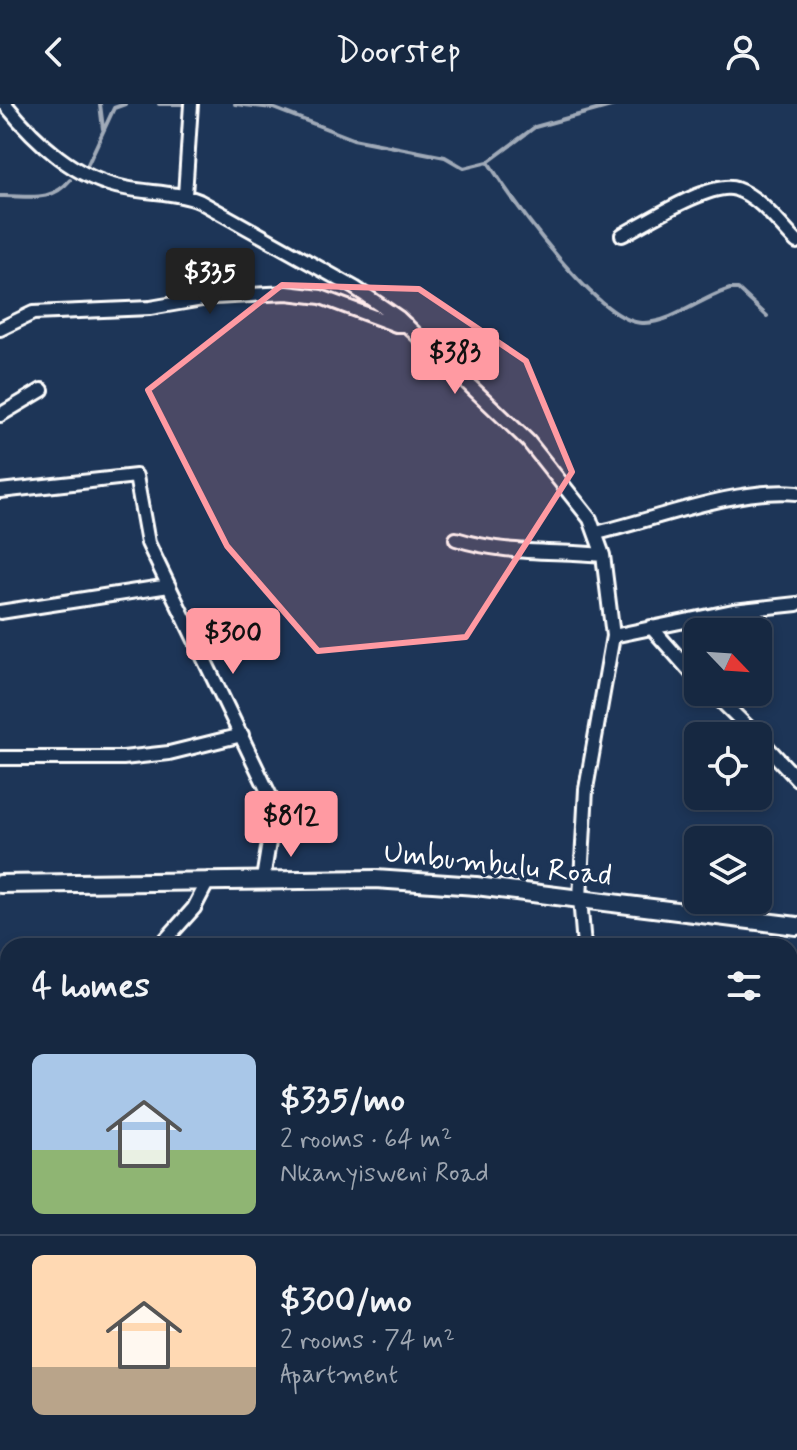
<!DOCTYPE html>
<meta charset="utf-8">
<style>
body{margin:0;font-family:Mynerve,sans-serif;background:#1f3048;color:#f1f3f6;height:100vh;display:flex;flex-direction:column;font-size:30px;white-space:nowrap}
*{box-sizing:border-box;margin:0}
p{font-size:26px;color:#9ea6b1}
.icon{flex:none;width:44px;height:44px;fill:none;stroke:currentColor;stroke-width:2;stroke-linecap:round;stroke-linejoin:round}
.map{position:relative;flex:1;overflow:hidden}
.drawer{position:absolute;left:0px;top:834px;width:798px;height:512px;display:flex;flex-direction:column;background:#162841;border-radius:24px 24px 0 0;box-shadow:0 4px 12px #0003,0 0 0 2px #35445a}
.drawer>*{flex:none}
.needle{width:52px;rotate:115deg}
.fabs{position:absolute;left:684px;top:514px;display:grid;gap:16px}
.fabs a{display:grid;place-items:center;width:88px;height:88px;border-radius:12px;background:#162841;box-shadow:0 4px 12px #0003,0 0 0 2px #35445a;font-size:40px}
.price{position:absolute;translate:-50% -68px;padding:0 18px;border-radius:8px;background:#ff9aa2;color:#111;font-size:26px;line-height:52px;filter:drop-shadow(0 2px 4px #0008)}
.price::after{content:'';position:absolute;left:50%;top:48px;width:24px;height:18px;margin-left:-12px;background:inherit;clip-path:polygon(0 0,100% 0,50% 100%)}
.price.active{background:#222;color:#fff}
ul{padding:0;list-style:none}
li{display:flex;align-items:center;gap:24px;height:200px;padding:0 32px}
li+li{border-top:2px solid #35445a}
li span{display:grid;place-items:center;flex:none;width:224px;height:160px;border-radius:12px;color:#555}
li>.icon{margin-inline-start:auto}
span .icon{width:96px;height:96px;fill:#fffc;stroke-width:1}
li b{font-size:34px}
h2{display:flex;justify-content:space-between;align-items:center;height:96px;padding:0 32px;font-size:34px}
header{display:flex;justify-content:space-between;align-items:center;height:104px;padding:0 32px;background:#162841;font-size:36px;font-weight:600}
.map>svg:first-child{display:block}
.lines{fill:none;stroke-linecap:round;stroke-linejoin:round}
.stream{stroke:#a0aab8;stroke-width:4}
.minor-casing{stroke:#fff;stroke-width:18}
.major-casing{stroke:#fff;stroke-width:22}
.minor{stroke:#1d3557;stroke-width:12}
.major{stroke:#1d3557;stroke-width:16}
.marked{fill:#ff9aa2;fill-opacity:0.2;stroke:#ff9aa2;stroke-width:6;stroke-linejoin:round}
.labels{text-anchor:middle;stroke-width:7;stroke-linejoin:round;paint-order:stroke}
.street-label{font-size:30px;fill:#fff;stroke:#1d3557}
</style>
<header><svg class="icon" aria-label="back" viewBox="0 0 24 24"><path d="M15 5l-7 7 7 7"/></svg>Doorstep<svg class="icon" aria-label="person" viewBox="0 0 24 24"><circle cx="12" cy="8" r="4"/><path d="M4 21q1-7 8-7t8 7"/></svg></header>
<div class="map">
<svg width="797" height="1346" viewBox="0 0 797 1346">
<rect width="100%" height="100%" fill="#1d3557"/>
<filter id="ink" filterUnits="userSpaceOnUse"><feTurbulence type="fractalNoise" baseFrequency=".0125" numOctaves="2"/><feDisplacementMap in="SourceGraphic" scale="16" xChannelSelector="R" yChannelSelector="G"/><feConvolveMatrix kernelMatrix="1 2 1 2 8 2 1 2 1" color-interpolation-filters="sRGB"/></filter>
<g filter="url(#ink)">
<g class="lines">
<path class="stream" d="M100 0 103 25
M159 0H183
M235 0 273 4 353 35 445 53 464 64 488 58C511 94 599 221 644 219 674 218 702 193 730 185H738L767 212
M488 58 535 23 618 0
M88 60 114 4 125 0
M0 92C27 91 50 100 70 76
M0 998 8 1000
M790 1007 797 1009"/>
<g class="minor-casing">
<path id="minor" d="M5 0C36 38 75 75 125 84 150 89 176 88 199 97L355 184 399 214 528 337 590 415 603 451 613 532 586 685 580 794 584 842
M185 91 191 0
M622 131C645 119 712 76 736 85 760 93 779 120 797 138
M0 225 33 209 150 204 214 193 287 189 321 193 396 221H407
M0 311 42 286
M0 387 136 372 148 439 272 696 273 714 263 775
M597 429C656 415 738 383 797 389
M456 435C508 451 551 446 603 451
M0 508 169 482
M651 523 698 576
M613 532 733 507 797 500
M712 588 757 632
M758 633 797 675
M0 654H123L169 649 242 631
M160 842 194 804 209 775
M0 948 8 949
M101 1338 104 1346
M558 1338 560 1346
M724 1338 727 1346"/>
</g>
<g class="major-casing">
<path id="major" d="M0 780 375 775 476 782 797 822"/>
</g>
<use href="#minor" class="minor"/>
<use href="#major" class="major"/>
</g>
</g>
<path class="marked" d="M282 181 419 185 526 257 572 368 466 533 318 547 227 442 148 286Z"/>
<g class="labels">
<g class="street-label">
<text transform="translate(498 759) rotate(6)" y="10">Umbumbulu Road</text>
</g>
</g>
</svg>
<div class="fabs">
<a><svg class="needle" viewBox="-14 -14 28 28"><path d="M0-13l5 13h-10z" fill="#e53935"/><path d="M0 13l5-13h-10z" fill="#9ea6b1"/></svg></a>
<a><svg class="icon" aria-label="locate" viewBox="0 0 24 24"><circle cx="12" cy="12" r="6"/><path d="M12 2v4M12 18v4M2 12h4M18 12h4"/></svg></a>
<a><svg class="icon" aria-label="layers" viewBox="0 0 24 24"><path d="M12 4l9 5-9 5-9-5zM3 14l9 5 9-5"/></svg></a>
</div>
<b class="price active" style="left:210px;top:212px">$335</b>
<b class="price" style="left:455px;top:292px">$383</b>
<b class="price" style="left:233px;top:572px">$300</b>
<b class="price" style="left:291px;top:755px">$812</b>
<section class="drawer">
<h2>4 homes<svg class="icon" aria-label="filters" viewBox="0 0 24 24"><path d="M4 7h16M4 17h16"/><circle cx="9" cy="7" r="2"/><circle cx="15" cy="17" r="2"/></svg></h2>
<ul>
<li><span style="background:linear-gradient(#a9c7e8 60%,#8fb573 0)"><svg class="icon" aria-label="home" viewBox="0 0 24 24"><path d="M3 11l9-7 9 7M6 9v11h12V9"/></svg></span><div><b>$335/mo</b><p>2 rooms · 64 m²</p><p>Nkanyisweni Road</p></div></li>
<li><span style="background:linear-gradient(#ffd9b3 70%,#b9a48a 0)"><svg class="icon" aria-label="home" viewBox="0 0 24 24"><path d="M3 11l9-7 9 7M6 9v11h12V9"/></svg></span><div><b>$300/mo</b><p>2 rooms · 74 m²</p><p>Apartment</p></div></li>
</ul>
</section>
</div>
